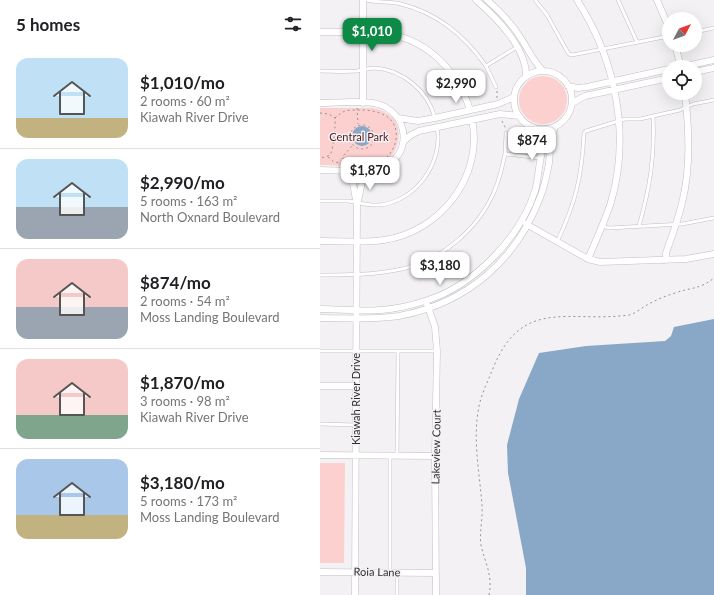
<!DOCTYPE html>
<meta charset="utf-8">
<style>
body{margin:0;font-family:Lato,sans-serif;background:#f2f2f2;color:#202124;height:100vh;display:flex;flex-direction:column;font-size:15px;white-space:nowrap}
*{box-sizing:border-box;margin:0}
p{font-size:13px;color:#757577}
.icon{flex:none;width:22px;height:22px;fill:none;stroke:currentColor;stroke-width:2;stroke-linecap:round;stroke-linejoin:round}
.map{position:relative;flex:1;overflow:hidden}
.drawer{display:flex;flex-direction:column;background:#fff;width:320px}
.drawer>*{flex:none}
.needle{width:26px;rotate:49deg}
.fabs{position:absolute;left:342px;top:12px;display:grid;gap:8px}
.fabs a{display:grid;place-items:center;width:40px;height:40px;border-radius:50%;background:#fff;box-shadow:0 4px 16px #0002;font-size:20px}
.price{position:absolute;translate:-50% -34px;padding:0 9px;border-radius:8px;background:#fff;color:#222;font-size:13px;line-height:26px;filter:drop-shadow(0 1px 2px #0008)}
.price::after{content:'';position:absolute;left:50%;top:24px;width:12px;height:9px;margin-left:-6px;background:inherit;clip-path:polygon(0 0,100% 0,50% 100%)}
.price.on{background:#0c8a46;color:#fff}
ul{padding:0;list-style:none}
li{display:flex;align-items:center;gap:12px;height:100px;padding:0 16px}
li+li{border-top:1px solid #e0e0e0}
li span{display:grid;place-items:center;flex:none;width:112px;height:80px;border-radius:12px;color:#555}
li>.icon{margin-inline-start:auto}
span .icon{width:48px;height:48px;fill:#fffc;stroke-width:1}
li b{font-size:17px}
h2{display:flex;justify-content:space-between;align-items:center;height:48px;padding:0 16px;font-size:17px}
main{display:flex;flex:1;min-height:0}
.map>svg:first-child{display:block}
.green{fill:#fcd0ce}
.water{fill:#89a7c7}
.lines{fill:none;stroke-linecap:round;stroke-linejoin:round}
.lane-casing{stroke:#c2bfc3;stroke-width:4}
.street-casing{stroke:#c2bfc3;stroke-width:7}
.path{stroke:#939294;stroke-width:1;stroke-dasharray:2 3;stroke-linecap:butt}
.lane{stroke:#fff;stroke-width:3}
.street{stroke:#fff;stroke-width:6}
.labels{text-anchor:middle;stroke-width:3;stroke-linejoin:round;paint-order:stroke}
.park-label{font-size:11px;fill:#551a1b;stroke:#f3f1f4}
.street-label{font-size:11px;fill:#302f30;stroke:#f3f1f4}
</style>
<main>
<section class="drawer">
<h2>5 homes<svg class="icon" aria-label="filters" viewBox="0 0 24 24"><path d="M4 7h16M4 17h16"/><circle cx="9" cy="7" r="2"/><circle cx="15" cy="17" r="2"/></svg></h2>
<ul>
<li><span style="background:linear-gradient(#bfe0f5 75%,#c2b280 0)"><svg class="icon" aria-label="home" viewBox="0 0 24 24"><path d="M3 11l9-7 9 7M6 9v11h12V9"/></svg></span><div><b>$1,010/mo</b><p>2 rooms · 60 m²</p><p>Kiawah River Drive</p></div></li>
<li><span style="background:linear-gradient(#bfe0f5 60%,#9aa5b1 0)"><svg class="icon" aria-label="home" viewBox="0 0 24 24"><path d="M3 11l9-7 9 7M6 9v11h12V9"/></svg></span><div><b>$2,990/mo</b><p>5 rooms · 163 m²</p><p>North Oxnard Boulevard</p></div></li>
<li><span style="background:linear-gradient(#f6c9c9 60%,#9aa5b1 0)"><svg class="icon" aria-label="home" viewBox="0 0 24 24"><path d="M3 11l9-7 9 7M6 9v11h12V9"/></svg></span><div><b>$874/mo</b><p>2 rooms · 54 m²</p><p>Moss Landing Boulevard</p></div></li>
<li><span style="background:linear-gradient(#f6c9c9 70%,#7fa58c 0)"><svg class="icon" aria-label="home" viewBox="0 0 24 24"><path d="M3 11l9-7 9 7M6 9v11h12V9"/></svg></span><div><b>$1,870/mo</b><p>3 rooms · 98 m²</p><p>Kiawah River Drive</p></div></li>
<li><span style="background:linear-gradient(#a9c7e8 70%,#c2b280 0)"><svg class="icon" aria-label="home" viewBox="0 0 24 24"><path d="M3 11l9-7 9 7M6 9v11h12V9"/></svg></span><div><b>$3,180/mo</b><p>5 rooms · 173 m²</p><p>Moss Landing Boulevard</p></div></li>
</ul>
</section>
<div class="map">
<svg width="394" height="595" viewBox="0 0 394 595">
<rect width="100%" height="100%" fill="#f3f1f4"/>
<path class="green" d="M199 100a24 24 0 1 1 48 0a24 24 0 1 1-48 0Z
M0 108H53C61 110 69 113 74 120 83 133 78 153 65 162 53 169 15 165 0 165Z
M0 463H25L24 563H0Z"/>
<path class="water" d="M32 136a10 10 0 1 1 20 0a10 10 0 1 1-20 0Z
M394 319V595H206V568L188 473 187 445 199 399 219 353 266 346 345 341 351 336 354 327Z"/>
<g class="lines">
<g class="lane-casing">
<path id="lane" d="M47 0C58 3 69 1 81 4 117 13 145 36 166 66L197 47
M215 0 227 15 247 51 249 54 252 55 349 36
M298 0 317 42
M375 32 394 28
M166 66 176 87
M0 71C12 71 25 72 37 71 43 70 49 68 55 68 83 70 108 91 115 118
M185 154 186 133
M0 201C9 201 19 201 28 201 39 202 47 206 59 205 95 202 124 163 117 127
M282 226 289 228 362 224 394 218
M319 226C330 187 335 157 333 116
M237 242C256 202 262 176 264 133L266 131 305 119H320L360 110 373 104 394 100
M0 275C27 275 55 275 82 269 122 260 158 229 174 192 180 179 182 167 185 154L220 158
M0 351H116
M0 424 36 425
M77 456 78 351
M70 573V456
M77 595V573"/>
</g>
<g class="street-casing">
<path id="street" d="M156 0C176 17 207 48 206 77
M167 0C181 12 193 25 202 40 209 51 214 62 223 71
M257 0C295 58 311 134 291 202 285 221 276 240 268 259
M337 0 349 28
M0 32C22 32 45 31 67 34 109 40 138 72 150 110
M355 45 361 67
M361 67 394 60
M194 100a29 29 0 1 1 58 0a29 29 0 1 1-58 0Z
M375 72 394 68
M248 86 258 88 267 87 349 69
M0 103C16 103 44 100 58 104 90 114 93 156 61 168 44 174 18 170 0 170
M43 103V0
M252 103 265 96 349 78
M78 118 98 121 115 118 178 104 194 97
M84 141 91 135 99 131 180 114 199 116
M29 171C34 181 34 193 37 204
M206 224 268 259 280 262 366 259 394 254
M0 241C21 241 44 243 64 240 120 232 164 176 152 120
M346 260V253C352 236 358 220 362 203 371 167 369 130 365 93
M107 304 115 327 117 351 115 456 116 595
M0 309C20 309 41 312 61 310 76 309 93 305 108 300 154 285 200 238 215 191 217 184 218 176 219 168 222 155 223 142 219 129
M0 318C26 318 54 320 79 316 148 303 197 260 221 195 225 185 227 173 229 163 230 150 230 138 235 127
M0 386H36
M0 455 115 456
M0 572 115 573
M35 595 37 204C41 193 40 180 47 171"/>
</g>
<path class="path" d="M177 98V91
M37 108 38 124
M0 113 9 114 15 118C16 122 13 150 11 153 9 157 4 157 0 158
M15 118C18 115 21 113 25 111 30 110 36 110 41 110 59 110 79 117 76 139 75 147 71 153 66 158
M182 121 186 129
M30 137a12 12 0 1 1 24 0a12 12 0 1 1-24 0Z
M8 157 14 162 23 163V156L33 145
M23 165V163H52L63 160
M169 595C173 575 165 563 161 545 159 532 163 519 162 506 160 475 153 443 158 412 160 396 168 381 174 366 203 297 250 323 309 315 315 314 321 308 327 305 336 300 345 296 355 293 371 287 379 290 394 278"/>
<use href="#lane" class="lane"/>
<use href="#street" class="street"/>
</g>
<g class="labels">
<g class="park-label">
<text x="39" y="141">Central Park</text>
</g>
<g class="street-label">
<text transform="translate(36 399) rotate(-90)" y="4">Kiawah River Drive</text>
<text transform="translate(116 447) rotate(-89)" y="4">Lakeview Court</text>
<text transform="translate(57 572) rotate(1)" y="4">Roia Lane</text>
</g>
</g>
</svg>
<div class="fabs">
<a><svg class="needle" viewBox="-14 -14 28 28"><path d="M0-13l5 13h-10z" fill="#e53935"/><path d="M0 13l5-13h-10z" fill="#757577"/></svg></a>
<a><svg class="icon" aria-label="locate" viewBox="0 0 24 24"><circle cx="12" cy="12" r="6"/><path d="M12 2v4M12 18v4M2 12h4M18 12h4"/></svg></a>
</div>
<b class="price on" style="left:52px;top:52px">$1,010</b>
<b class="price" style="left:136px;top:104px">$2,990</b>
<b class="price" style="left:212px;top:161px">$874</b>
<b class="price" style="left:50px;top:191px">$1,870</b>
<b class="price" style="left:120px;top:286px">$3,180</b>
</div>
</main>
